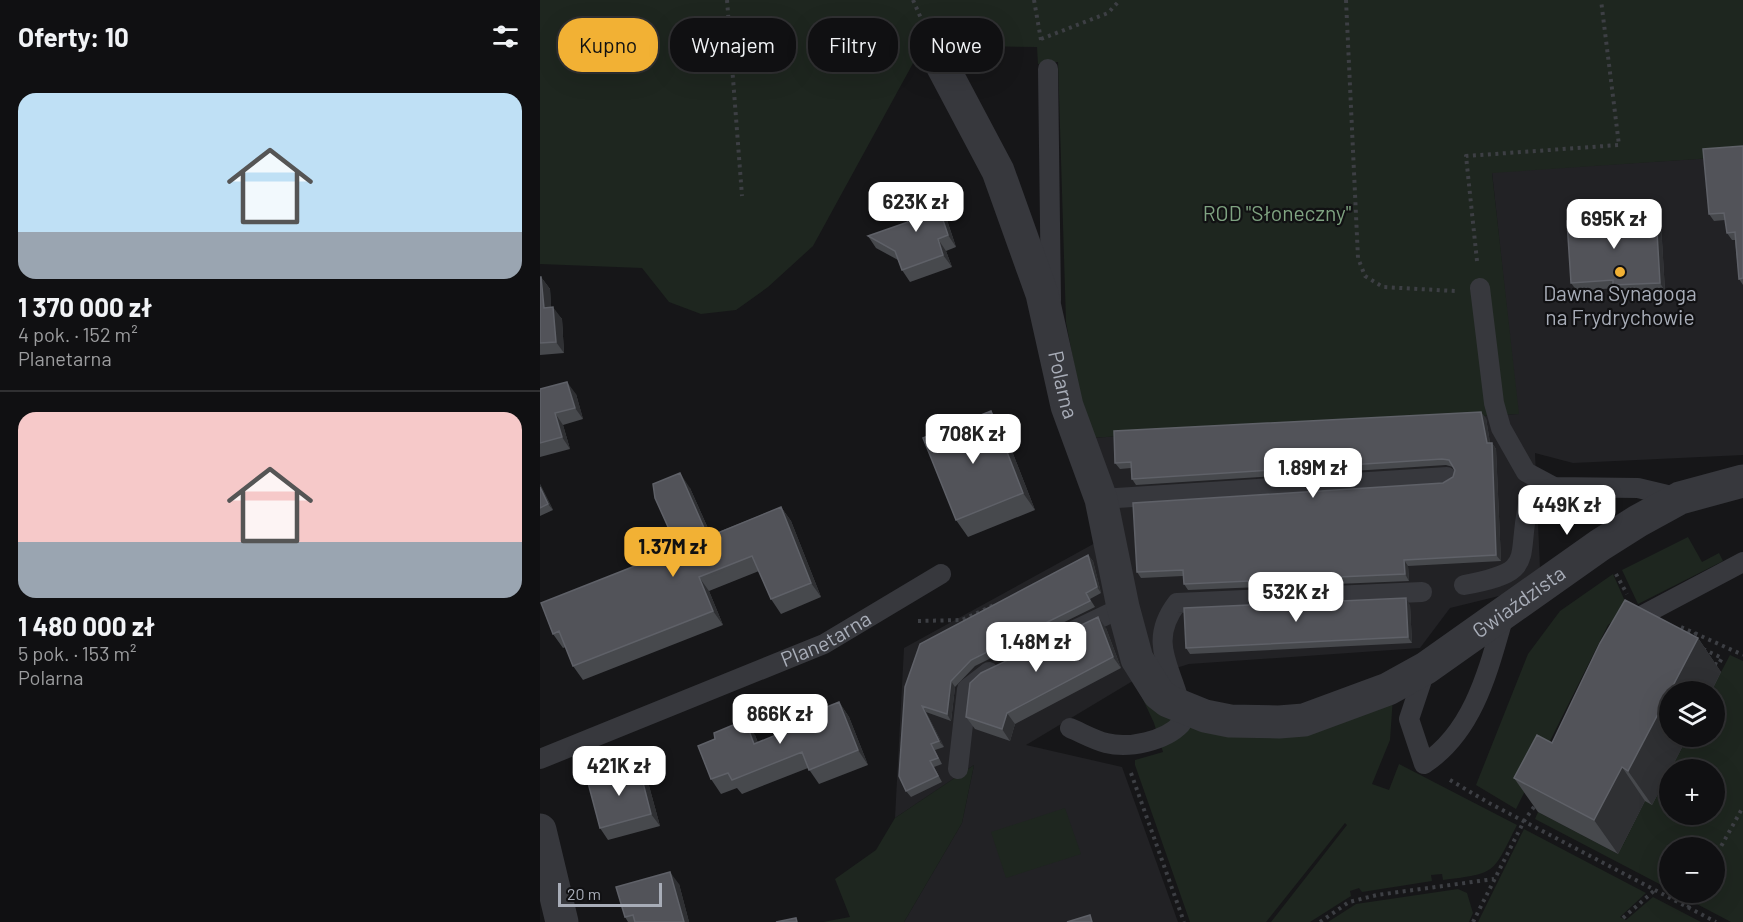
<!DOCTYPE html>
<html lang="pl">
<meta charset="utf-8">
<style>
body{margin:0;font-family:Barlow,sans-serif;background:#19191b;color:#f1f3f6;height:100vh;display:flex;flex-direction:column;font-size:22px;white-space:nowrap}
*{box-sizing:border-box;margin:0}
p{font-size:20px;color:#9c9d9f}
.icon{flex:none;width:33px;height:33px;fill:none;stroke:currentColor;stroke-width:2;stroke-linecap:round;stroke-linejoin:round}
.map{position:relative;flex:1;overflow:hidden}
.sheet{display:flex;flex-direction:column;background:#101012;width:540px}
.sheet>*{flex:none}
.hud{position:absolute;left:18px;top:18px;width:570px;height:54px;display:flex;gap:12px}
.fabs{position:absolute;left:1119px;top:681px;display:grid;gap:12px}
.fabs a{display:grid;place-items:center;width:66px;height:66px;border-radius:50%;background:#101012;box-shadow:0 6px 24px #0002,0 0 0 2px #303032;font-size:30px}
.scale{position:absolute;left:18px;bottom:15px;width:104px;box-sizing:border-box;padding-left:6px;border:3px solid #a8adb8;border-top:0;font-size:16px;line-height:21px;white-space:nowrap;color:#a8adb8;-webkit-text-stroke:4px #111113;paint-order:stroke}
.price{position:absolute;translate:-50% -51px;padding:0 14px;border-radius:12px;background:#fff;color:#222;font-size:20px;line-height:39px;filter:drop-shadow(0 2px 3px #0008)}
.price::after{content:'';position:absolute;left:50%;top:36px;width:18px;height:14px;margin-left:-9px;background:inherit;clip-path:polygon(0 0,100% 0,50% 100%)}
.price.on{background:#f2b134;color:#111}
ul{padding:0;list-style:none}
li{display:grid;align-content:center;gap:12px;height:318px;padding:0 18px}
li+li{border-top:2px solid #303032}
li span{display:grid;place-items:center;height:186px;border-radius:18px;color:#555}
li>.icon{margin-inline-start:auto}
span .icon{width:108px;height:108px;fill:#fffc;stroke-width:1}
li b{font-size:26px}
h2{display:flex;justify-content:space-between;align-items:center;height:72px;padding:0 18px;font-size:26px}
.chip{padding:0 21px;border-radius:24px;background:#101012;box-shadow:0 6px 24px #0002,0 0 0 2px #303032;font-size:21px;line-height:54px}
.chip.on{background:#f2b134;color:#111}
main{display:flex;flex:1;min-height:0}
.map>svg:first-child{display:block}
.built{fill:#222225}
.green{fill:#1e261f}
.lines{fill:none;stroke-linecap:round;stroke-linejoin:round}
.path{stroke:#3d3f44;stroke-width:4;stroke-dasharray:3 4.5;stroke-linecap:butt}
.lane{stroke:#37383d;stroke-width:20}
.street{stroke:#37383d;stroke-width:33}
.wall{fill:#47494d}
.shaded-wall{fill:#2f3033}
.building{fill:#525359;stroke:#5f6168;stroke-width:1.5}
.poi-dot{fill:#f2b134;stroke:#111113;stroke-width:2}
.labels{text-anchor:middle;stroke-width:4.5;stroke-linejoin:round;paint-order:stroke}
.park-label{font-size:21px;fill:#7fa381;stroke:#111113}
.poi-label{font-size:21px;fill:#a8adb8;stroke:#111113}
.street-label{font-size:21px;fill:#a8adb8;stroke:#111113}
</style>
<main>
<section class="sheet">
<h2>Oferty: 10<svg class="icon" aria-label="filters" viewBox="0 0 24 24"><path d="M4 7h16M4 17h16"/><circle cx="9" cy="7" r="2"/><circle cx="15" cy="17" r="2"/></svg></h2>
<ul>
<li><span style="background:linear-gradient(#bfe0f5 75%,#9aa5b1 0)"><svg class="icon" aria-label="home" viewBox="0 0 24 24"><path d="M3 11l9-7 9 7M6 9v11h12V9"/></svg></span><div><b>1 370 000 zł</b><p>4 pok. · 152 m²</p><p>Planetarna</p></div></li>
<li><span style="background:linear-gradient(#f6c9c9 70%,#9aa5b1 0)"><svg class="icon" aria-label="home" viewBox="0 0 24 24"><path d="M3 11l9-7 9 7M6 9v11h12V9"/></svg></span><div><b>1 480 000 zł</b><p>5 pok. · 153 m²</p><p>Polarna</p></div></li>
</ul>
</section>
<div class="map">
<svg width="1203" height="922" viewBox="0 0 1203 922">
<rect width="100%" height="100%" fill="#161618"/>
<path class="built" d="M1203 156V455L1033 463 995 453 1000 569 963 595 910 608 880 648 649 664 591 682 486 745 582 767 638 922H364L422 823 434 765 355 818 364 648 577 531 548 438 978 414 952 172Z"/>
<path class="green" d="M0 0H1203V156L952 173 979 414 548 438 526 322 518 62 498 64 497 47 383 45 273 246 228 287 196 310 161 314 129 302 102 268 0 264Z
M1148 537 1162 562 1179 553 1183 561 1098 604 1082 570Z
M1073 574 1088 608 1068 625 976 809 936 785 988 654 1020 611Z
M1190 655 1203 661V922H1191L1136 893 1174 892V848H1130L1129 889 995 819 998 812 1078 854 1105 801 1129 771 1130 814H1174V770L1130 769 1148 737 1174 736V692L1171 691Z
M587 665 637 716 853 697 850 740 832 784 849 790 859 764 977 825C952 874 958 873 903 880L902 874 891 875 892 881 822 892 819 888 810 891 811 896 770 922H731L807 825 805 823 726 922H650L595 765V760L623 752 614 723Z
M434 765 422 823 364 922H283L310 917 295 879 336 850 355 818Z
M525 808 541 854 466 878 451 832Z
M984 829 1106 893 1080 917 1086 920 1113 897 1161 922H938Z
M918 889 927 893 933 913 929 922H788L816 904Z"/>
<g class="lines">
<path class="path" d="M187 0 202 196
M373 0 383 23
M494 0 501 40
M806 0 818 258 825 276 843 287 915 291
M501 39 568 13 580 0
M937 261 926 156 1079 145 1061 0
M1076 574 1087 594
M378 621 422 620 454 605
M1141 627 1203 655
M1151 641 1156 633
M1163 649 1182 658 1178 665 1173 663
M591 773 644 922
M910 780 949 803 1176 922
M1174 859 1203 807
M1148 908 1156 892
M1083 918 1115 890
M780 922 809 902 837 895 954 879
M933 922 984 821 996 804"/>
<g class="lane">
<path d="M508 69 511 300"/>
<path d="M940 288 954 403 961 428 986 472 1014 487 1098 488 1140 498"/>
<path d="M561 499 907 477"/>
<path d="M924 585C999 571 975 561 989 500L1014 487"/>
<path d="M1086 624 1203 562"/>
<path d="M535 630 583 607"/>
<path d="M886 668 869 719 884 764C935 731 949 667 965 612"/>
<path d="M530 728C542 733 554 740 566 743 589 749 625 741 641 724 644 678 601 650 637 603L882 592"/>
<path id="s1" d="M0 759 284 644 401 574"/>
<path d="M418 769 427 689 449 672"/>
</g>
<g class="street">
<path id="s2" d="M396 54 458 171 502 294 527 406 561 499 583 607 597 659 619 694 628 701 665 716 690 721 739 722 764 720 848 689 886 668 1060 545 1098 521 1140 498 1203 481"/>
<path d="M0 830 22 922"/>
</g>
</g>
<path class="wall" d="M1203 146V285L1199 279 1195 240H1192L1187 233 1185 220 1174 221 1169 214Z
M394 193 402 205 416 247 406 251 412 267 370 282 362 270 358 260 336 248 328 236 368 222Z
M1116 215 1121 224 1125 291 1079 294 1075 288 1037 291 1031 283Z
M0 277H1L10 289 11 307 22 319 24 353 0 355Z
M0 389 36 394 43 419 23 425 30 449 0 457Z
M946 418 950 443H952L956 449 961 561 868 566 869 581 648 590 644 584 643 576 601 578 597 572 903 483 913 477 915 470 913 467 906 465 596 485 592 479 591 468 580 469 575 463Z
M463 428 495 510 428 537 416 520Z
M0 484 13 510 0 516Z
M150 488 171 535 241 507 251 521 281 597 241 614 231 599 219 571 169 591 183 625 43 680 33 666 26 647 23 648 13 634 138 549Z
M548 555 553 561 561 593 550 599 555 607 435 666 415 687 411 721 386 712 404 747 395 750 402 764 394 767 402 782 371 797 366 791 365 687Z
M870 605 872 643 650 654 646 648Z
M566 628 581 668 475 724 470 741 435 729 426 717Z
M1158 638 1181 672 1171 692H1130V736H1148L1112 805 1105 801 1078 854 998 812 974 778 1012 743Z
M299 702 309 717 328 765 279 784 268 768 202 794 197 788 181 794 171 779 215 735 218 743 270 721Z
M80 769 84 775 100 771 108 782 120 826 68 840 60 828Z
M139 884 149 922H88L85 917Z"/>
<path class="shaded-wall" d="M394 193 402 205 416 247 408 235Z
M1116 215 1121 224 1125 291 1120 283Z
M398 239 406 251 412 267 403 255Z
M1 277 10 289 12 320 4 308Z
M13 307 22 319 24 353 16 342Z
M27 382 36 394 43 419 35 408Z
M451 411 463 428 495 510 483 493Z
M941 412 946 418 951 449 947 443Z
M15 413 23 425 30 449 22 437Z
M952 443 956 449 961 561 956 555Z
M140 473 150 488 178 551 168 537Z
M0 484 13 510 8 504 0 487Z
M241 507 251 521 281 597 271 583Z
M548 555 553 561 561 593 557 587Z
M864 560 868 566 869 581 865 574Z
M159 577 169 591 183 625 173 611Z
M866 598 870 605 872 643 868 637Z
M558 617 566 628 581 668 573 657Z
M1158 638 1181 672 1171 692H1130Z
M411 681 415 687 411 721 407 714Z
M1130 692V736H1148L1112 805 1088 771Z
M299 702 309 717 328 765 318 750Z
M382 706 386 712 404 747 399 741Z
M467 713 475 724 470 741 462 729Z
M205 720 215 735 224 759 214 744Z
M1082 767 1105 801 1078 854 1054 820Z
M100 771 108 782 120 826 111 814Z
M130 872 139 884 149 922H144Z"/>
<path class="building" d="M1203 146V278L1199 279 1195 232 1187 233 1184 213 1169 214 1163 149Z
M394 193 408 235 398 239 403 255 362 270 355 251 328 236 368 222 362 204Z
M1116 215 1120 283 1073 285V280L1031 283 1027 221Z
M0 277H1L4 308 13 307 16 342 0 343Z
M27 382 35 408 15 413 22 437 0 443V389Z
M451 411 483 493 416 520 383 438Z
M941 412 947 443H952L956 555 864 560 865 574 644 584 643 570 597 572 593 503 903 483 913 477 915 470 909 460 902 459 592 479 591 462 575 463 574 431Z
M140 473 168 537 241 507 271 583 231 599 212 556 159 577 173 611 33 666 19 631 13 634 1 603 138 549 115 498 113 484Z
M0 487 8 504 0 508Z
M548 555 557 587 546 593 550 601 431 660 411 681 407 714 382 706 399 741 391 744 398 758 390 761 398 776 366 791 359 776 365 687 380 644Z
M866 598 868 637 646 648 644 608Z
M1085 600 1158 638 1088 771 1082 767 1054 820 974 778 997 735 1012 743 1060 643Z
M558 617 573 657 467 713 462 729 426 717 430 683 441 673Z
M299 702 318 750 269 770 262 752 192 780 188 773 171 779 158 746 175 739 174 733 205 720 214 744 270 721 267 715Z
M80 769 81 775 100 771 111 814 60 828 47 779Z
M130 872 144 922H95L93 915 85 917 76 887Z
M550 915 552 922H527Z
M256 918 257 922H236Z"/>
<circle class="poi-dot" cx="1080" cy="272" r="6"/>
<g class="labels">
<g class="park-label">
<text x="737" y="221">ROD "Słoneczny"</text>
</g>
<g class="poi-label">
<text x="1080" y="301">Dawna Synagoga<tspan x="1080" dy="24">na Frydrychowie</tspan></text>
</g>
<g class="street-label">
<text dy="7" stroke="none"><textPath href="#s2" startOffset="356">Polarna</textPath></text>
<text dy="7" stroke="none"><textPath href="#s2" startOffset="1080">Gwiaździsta</textPath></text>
<text dy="7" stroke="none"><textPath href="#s1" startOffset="310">Planetarna</textPath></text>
</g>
</g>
</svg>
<div class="fabs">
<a><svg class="icon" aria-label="layers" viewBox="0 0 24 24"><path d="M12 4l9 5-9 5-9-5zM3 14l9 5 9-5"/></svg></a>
<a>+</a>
<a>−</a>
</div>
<div class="scale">20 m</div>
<b class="price" style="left:376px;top:233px">623K zł</b>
<b class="price" style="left:1074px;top:250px">695K zł</b>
<b class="price" style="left:433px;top:465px">708K zł</b>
<b class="price" style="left:773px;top:499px">1.89M zł</b>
<b class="price" style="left:1027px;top:536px">449K zł</b>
<b class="price on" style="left:133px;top:578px">1.37M zł</b>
<b class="price" style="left:756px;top:623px">532K zł</b>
<b class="price" style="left:496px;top:673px">1.48M zł</b>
<b class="price" style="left:240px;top:745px">866K zł</b>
<b class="price" style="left:79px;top:797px">421K zł</b>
<div class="hud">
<a class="chip on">Kupno</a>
<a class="chip">Wynajem</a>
<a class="chip">Filtry</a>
<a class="chip">Nowe</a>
</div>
</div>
</main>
